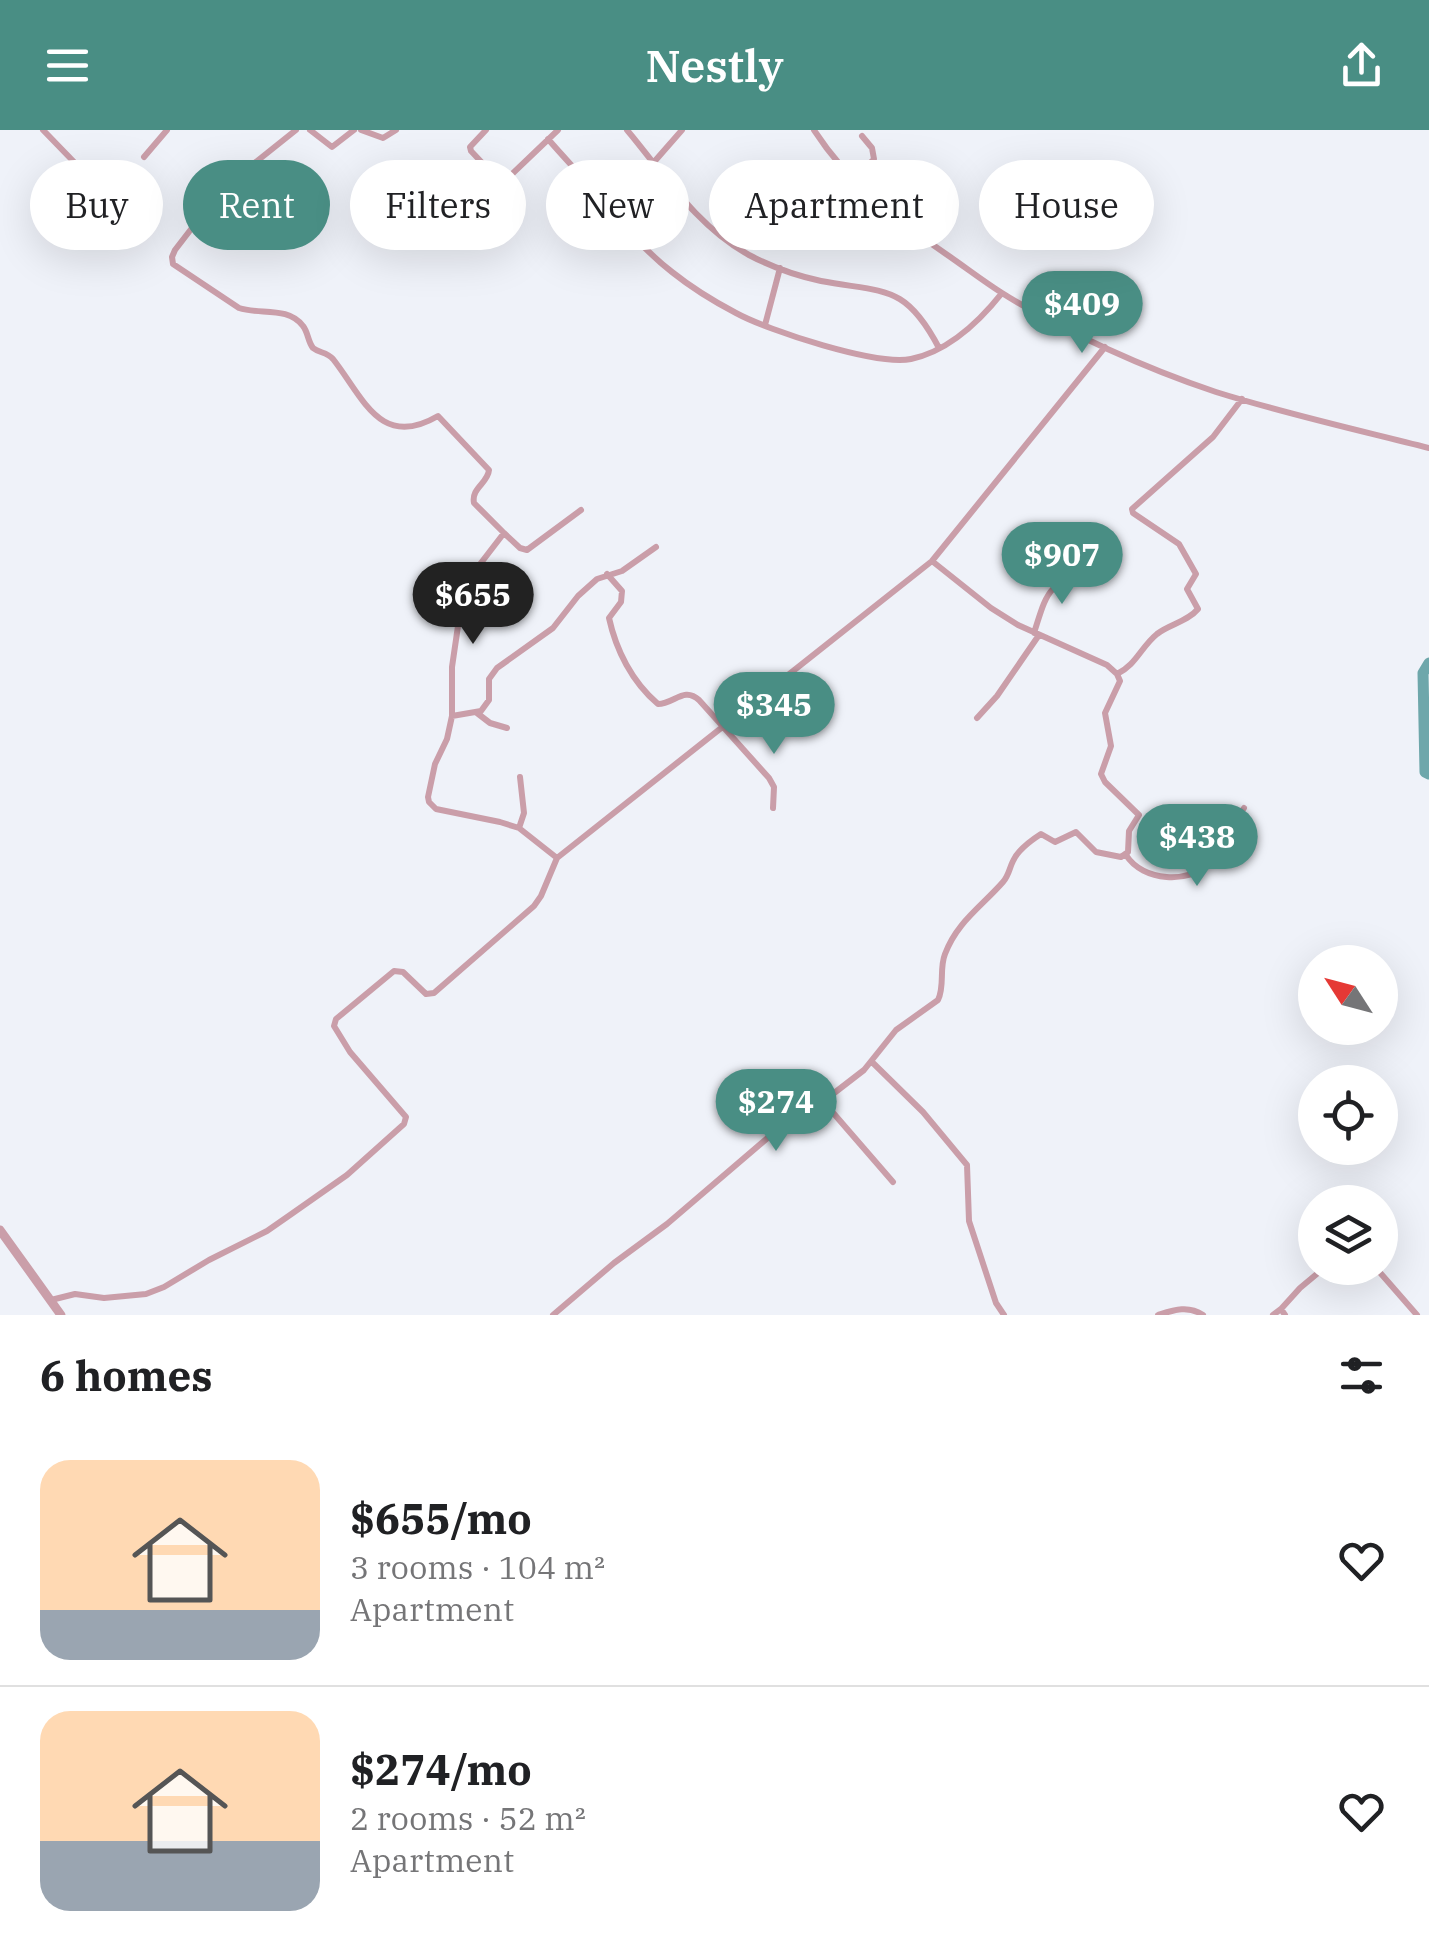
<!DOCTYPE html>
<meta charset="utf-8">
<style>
body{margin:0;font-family:"IBM Plex Serif",serif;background:#f6f6f6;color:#202124;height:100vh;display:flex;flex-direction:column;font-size:38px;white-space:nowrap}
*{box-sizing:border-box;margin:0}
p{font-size:32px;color:#757577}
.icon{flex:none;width:55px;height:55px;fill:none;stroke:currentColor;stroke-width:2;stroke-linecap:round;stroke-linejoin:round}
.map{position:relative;height:1185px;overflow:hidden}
.panel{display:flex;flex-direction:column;background:#fff;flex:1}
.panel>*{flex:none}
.hud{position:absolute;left:30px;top:30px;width:1370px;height:90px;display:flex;gap:20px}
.needle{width:65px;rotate:306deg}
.tools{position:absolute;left:1298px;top:815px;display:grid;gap:20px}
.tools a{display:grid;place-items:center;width:100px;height:100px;border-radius:50%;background:#fff;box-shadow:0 10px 40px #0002;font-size:50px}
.price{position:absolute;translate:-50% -85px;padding:0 22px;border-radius:35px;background:#498e84;color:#fff;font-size:32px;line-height:65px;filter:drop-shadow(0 2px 5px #0008)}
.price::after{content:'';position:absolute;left:50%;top:60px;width:30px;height:22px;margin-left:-15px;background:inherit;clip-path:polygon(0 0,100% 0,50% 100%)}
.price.selected{background:#222;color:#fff}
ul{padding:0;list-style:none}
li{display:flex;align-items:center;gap:30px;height:250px;padding:0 40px}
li+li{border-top:2px solid #e0e0e0}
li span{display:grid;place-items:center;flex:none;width:280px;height:200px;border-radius:30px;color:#555}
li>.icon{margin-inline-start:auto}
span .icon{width:120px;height:120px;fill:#fffc;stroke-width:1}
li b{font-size:42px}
h2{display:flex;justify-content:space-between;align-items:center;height:120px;padding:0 40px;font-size:42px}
.tag{padding:0 35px;border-radius:45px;background:#fff;box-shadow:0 10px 40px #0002;font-size:35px;line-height:90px}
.tag.selected{background:#498e84;color:#fff}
header{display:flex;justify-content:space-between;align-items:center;height:130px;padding:0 40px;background:#498e84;color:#fff;font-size:45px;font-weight:600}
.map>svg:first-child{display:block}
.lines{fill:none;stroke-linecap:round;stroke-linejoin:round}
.river{stroke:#6ea7ab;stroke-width:11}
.minor{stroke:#ca9ea9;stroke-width:6}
.tertiary{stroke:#ca9ea9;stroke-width:9}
</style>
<header><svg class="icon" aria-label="menu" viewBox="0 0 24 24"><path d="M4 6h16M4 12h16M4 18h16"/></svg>Nestly<svg class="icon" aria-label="share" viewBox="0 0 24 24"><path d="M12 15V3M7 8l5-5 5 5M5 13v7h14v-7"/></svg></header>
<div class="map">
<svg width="1429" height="1185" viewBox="0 0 1429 1185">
<rect width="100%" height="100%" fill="#eff2f9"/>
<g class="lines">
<path class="river" d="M1429 533 1423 543 1425 642 1429 644"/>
<path class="minor" d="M43 0 75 33
M296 0 222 59 175 120 172 127 173 134 239 178C260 185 288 176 303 196 308 202 308 212 313 218 319 223 327 222 333 229 363 267 380 320 438 286L489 340C488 353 471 358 474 373L504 403 464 455 452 537V586L447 609 435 634 428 667 429 672 436 679 500 692 519 698 557 728
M310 0 332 17 354 0
M361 0 383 8 396 0
M486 0 470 17 471 21 502 54
M627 0C664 44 697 97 749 125 770 136 797 146 821 151 884 163 905 153 939 218
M814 0C849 54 894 88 946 124 965 137 983 151 1002 163 1064 202 1147 239 1216 262 1286 284 1358 300 1429 318
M548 9C566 30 586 50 604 72 625 97 646 122 672 142 692 158 715 172 736 183 769 201 877 236 911 229 949 221 979 192 1002 163
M144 27 167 0
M853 50 874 29 872 18 862 6
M487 68 558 0
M603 70 654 32 682 0
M765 195 780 138
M504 403 520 418 527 420 581 380
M607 444 622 461 621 472 609 488C616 520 632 552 658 574 674 574 684 556 699 570L769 648 774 657 773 678
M1034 503C1046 466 1048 446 1093 449
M1117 544C1136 535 1141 517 1157 504 1170 494 1187 492 1198 479L1187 459 1196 444 1179 414 1133 383 1132 379 1213 307 1242 269
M477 583 490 593 507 598
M452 586 481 581 489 570V549L497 538 553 498 578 466 597 449 622 441 656 417
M977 588 997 566 1039 505
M519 698 524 683 520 647
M1126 725C1143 752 1189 754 1211 733 1218 726 1218 720 1222 711 1227 700 1237 689 1244 678
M872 932 923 982 967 1035 969 1091 996 1173 1004 1185
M822 970 893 1052
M1376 1138 1417 1185
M51 1170 75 1164 104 1168 146 1164 164 1157 209 1130 267 1101 290 1085 347 1045 404 994 406 987 350 922 334 896 336 889 394 841 403 842 426 864 434 863 534 776 541 766 557 728 932 431 1105 217
M1281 1179 1300 1158 1324 1138
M553 1185 614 1133 667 1094 771 1005 794 994 864 940 896 900 938 870C945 856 939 839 945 824 957 792 981 777 1003 752 1009 745 1009 739 1013 731 1018 720 1030 711 1041 704L1055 712 1076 702 1096 722 1121 727 1128 722 1129 701 1139 685 1105 652 1101 644 1111 616 1105 583 1120 551 1117 544 1107 535 1018 495 991 478 932 431
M1158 1185C1174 1180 1188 1175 1203 1185
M1273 1185 1281 1179 1285 1185"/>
<path class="tertiary" d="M0 1100 61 1185"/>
</g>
</svg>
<div class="tools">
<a><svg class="needle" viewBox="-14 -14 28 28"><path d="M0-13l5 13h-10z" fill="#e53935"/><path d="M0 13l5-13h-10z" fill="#757577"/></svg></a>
<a><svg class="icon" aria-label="locate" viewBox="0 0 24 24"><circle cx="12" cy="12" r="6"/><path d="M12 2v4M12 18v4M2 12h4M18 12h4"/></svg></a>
<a><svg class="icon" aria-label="layers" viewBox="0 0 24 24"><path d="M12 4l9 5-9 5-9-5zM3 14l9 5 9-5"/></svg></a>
</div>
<b class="price" style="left:1082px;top:226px">$409</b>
<b class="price" style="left:1062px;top:477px">$907</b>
<b class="price selected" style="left:473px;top:517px">$655</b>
<b class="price" style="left:774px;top:627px">$345</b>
<b class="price" style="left:1197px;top:759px">$438</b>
<b class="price" style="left:776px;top:1024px">$274</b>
<div class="hud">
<a class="tag">Buy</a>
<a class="tag selected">Rent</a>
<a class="tag">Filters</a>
<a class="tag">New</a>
<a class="tag">Apartment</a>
<a class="tag">House</a>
</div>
</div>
<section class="panel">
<h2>6 homes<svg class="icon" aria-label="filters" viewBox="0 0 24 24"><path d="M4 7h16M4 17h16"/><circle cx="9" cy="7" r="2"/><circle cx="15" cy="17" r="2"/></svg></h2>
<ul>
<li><span style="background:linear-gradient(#ffd9b3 75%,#9aa5b1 0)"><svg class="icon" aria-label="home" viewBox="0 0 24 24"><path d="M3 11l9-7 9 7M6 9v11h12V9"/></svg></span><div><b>$655/mo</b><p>3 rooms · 104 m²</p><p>Apartment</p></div><svg class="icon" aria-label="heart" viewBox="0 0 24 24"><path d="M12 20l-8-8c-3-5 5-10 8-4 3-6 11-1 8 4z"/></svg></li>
<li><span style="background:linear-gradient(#ffd9b3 65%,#9aa5b1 0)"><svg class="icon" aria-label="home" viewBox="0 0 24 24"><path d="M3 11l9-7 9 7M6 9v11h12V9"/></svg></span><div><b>$274/mo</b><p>2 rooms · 52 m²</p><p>Apartment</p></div><svg class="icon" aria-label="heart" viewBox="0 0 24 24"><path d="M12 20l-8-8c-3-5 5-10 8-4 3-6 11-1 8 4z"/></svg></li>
</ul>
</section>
